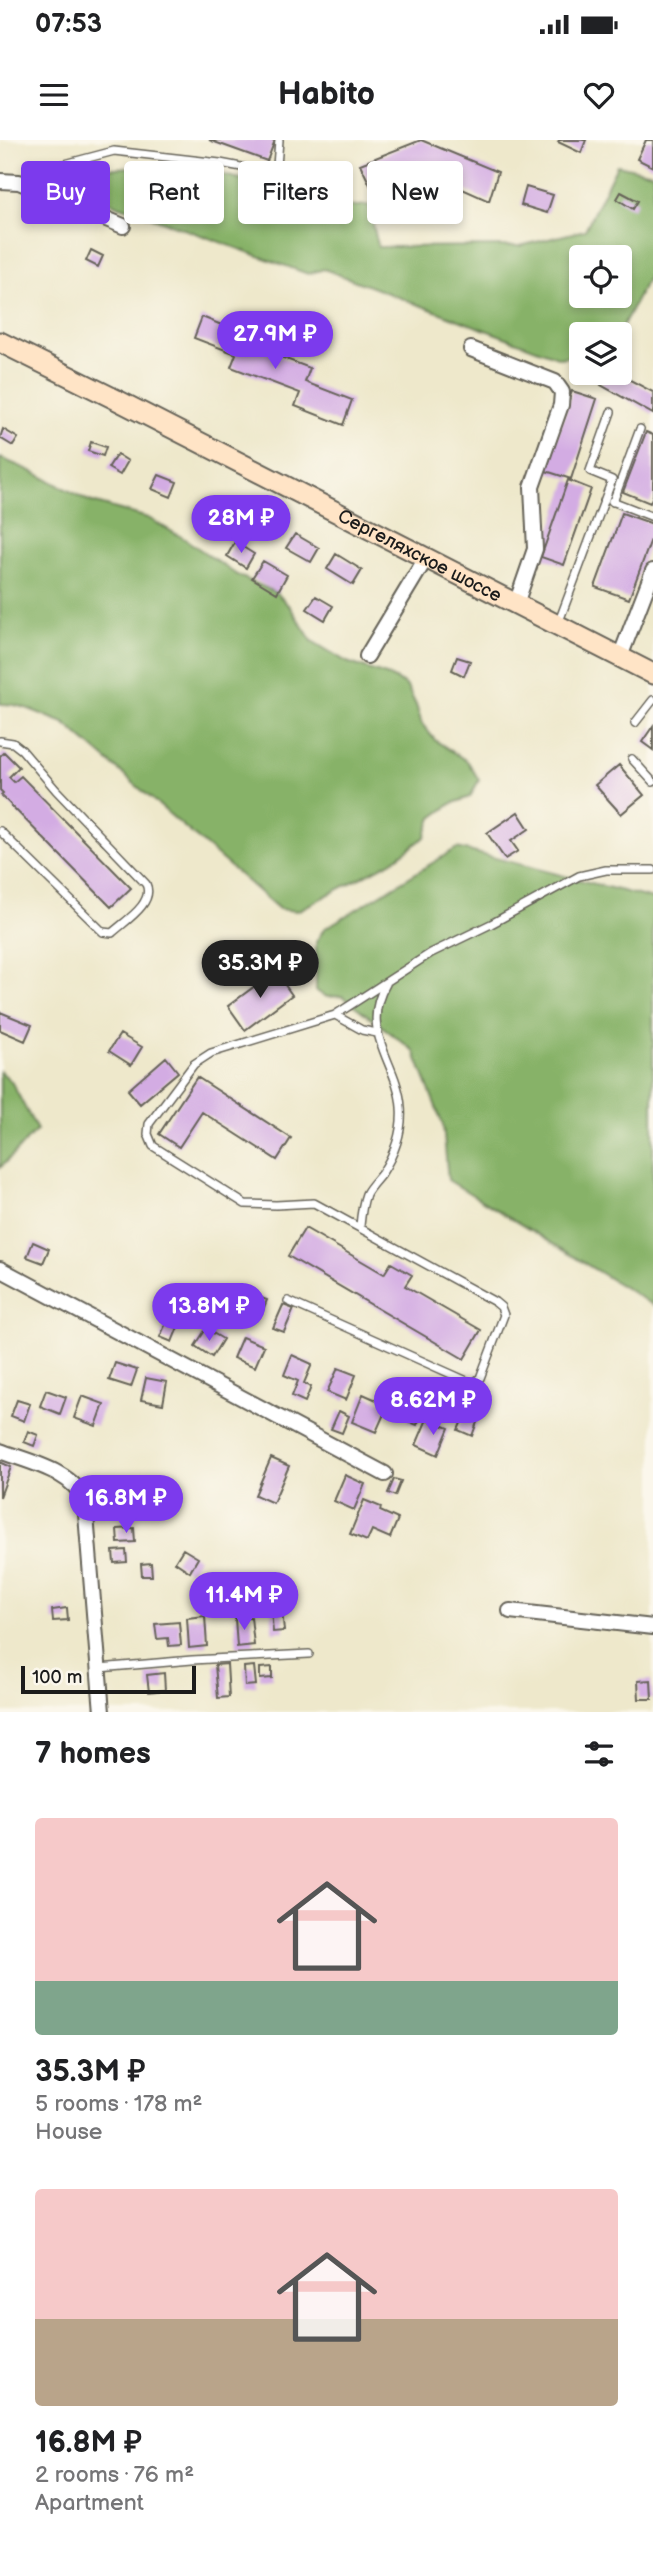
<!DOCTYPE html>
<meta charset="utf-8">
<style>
body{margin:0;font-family:"Balsamiq Sans",sans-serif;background:#f2f2f2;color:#202124;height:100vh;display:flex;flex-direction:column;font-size:26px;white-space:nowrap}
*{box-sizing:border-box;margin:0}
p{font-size:23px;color:#757577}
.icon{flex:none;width:38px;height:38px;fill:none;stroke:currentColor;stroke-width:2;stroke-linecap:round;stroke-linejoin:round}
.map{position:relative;height:1572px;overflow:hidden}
.panel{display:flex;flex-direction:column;background:#fff;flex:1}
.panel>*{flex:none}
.guide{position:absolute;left:21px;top:21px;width:612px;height:63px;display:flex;gap:14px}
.controls{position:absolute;left:569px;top:105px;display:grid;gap:14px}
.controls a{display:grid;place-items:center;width:63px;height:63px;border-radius:7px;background:#fff;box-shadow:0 4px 10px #0003;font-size:35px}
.scale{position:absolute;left:21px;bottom:18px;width:175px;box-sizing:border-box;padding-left:7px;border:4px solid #1c1c1c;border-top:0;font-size:19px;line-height:24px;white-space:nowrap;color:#1c1c1c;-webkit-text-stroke:5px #fbf7ec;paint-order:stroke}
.price{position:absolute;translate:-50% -60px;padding:0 16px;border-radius:24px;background:#7c3aed;color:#fff;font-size:23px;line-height:46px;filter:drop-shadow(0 2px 4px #0008)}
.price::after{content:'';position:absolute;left:50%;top:42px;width:21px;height:16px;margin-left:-10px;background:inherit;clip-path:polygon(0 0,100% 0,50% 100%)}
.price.selected{background:#222;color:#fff}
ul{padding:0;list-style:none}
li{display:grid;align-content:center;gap:14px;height:371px;padding:0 35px}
li span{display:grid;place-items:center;height:217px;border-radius:7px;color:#555}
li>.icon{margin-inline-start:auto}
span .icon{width:126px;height:126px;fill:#fffc;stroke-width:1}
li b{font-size:30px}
h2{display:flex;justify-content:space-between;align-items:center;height:84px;padding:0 35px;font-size:30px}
.pill{padding:0 24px;border-radius:7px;background:#fff;box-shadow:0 4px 10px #0003;font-size:24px;line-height:63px}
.pill.selected{background:#7c3aed;color:#fff}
.status{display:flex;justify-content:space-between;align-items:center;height:49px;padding:0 35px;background:#fff;direction:ltr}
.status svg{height:19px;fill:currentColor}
header{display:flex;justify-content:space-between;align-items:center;height:91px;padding:0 35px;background:#fff;font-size:32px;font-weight:700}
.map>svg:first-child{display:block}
.forest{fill:#87b268;stroke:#526742;stroke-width:2;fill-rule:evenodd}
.building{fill:#d3ace3}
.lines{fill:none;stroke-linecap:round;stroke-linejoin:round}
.lane-casing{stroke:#666359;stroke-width:10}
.street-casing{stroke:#666359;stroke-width:18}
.secondary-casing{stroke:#666359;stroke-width:23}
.lane{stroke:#fff;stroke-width:7}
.street{stroke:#fff;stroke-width:14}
.secondary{stroke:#ffe4c6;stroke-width:19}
.labels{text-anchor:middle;stroke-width:5;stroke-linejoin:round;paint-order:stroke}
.street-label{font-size:19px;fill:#1c1c1c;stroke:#fbf7ec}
</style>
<div class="status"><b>07:53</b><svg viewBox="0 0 49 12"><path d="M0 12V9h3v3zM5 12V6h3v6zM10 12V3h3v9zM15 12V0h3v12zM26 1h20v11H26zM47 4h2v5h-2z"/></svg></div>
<header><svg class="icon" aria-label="menu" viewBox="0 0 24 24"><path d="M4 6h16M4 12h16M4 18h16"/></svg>Habito<svg class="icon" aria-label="heart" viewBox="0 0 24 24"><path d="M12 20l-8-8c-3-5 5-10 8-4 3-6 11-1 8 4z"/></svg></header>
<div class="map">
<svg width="653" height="1572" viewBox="0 0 653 1572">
<rect width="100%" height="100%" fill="#fbf7ec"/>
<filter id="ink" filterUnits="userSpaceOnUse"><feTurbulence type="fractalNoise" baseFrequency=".0143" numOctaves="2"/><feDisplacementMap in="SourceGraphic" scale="14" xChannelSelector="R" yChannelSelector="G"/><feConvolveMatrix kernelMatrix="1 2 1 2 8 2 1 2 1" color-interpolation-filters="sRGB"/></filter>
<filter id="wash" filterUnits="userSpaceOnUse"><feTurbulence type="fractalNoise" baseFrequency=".00686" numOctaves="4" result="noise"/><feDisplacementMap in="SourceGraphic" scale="28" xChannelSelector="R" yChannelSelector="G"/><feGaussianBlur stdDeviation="1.57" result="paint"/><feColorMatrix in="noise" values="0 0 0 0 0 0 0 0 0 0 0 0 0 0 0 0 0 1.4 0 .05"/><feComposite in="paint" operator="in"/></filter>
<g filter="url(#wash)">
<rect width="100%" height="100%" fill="#eee8cb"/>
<path class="forest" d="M617 25 653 33V128L619 193 581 194V214L560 218 324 129 308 134 68 47 69 36 84 30 149 26 219 34 249 41H268L301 53 314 70 369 65 378 107 520 106 585 90ZM581 117H620V156H581Z
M0 318 29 330 89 361 148 378 185 399 237 435 277 453 290 467 312 501 347 522 389 536 406 545 416 565 422 584 435 600 468 622 479 640 470 657 451 664 432 678 425 697 391 722 297 771 279 769 64 583C43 576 23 563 0 564Z
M457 708 653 759V1165L448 1040 443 985 414 911 342 856 327 857 316 851V802L324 789Z
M0 931 11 941 37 990 0 1028Z"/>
<g id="blocks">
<path class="building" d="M209 0H275L267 21Z
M421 0 498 32 489 61 420 30 372 49 360 24Z
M559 0H586L581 13 558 2Z
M646 0H653V27L637 19Z
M526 47 553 55 547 73 521 65Z
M621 52 638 61 633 69 617 59Z
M91 110 103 116 98 127 86 121Z
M202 177 244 194 241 202 310 228 305 242 352 260 343 285 295 266 300 253 231 227 236 214 194 198Z
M607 233H617L653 252V274L601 245Z
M572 251 597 259 571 339 546 331Z
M3 289 18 298 13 306 0 298Z
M646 292 653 295V355L650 363 623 352Z
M91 302 106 307 103 316 88 311Z
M117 314 128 321 120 335 108 328Z
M159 335 177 342 171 357 152 349Z
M568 340 591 349 564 425 541 417Z
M216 360 233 369 224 384 208 374Z
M251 371 276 386 268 398 243 383Z
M622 373 653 384V394L629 459 595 447Z
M295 394 319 408 311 422 286 408Z
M235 402 254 414 246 428 227 416Z
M336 414 362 430 353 445 327 429Z
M263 421 287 435 277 453 252 438Z
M316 456 333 466 325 480 307 469Z
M457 517 470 521 464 536 452 530Z
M653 586V610L642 602Z
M4 612 19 627 9 637 14 642 21 636 131 748 111 767 1 655 3 653 0 650V616Z
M619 625 644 655 621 674 595 645Z
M518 672 529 689 511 701 518 711 505 719 487 693Z
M275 831 292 855 245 890 228 866Z
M0 872 32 885 25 901 0 890Z
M120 894 142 907 131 925 109 911Z
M166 917 178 932 140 964 128 950Z
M197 937 291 998 277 1020 202 972 179 1007 159 994Z
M305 1088 384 1134 391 1123 412 1135 405 1146 481 1190 464 1219 288 1116Z
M33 1102 49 1109 43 1123 27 1117Z
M256 1156 267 1160 262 1172 251 1168Z
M283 1165 294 1169 284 1192 273 1188Z
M166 1183 178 1187 172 1202 160 1197Z
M206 1189 223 1199 212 1217 195 1206Z
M242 1197 264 1206 255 1227 233 1218Z
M292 1215 312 1224 304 1243 311 1247 305 1262 292 1256 298 1241 284 1235Z
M115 1223 137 1230 131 1247 109 1240Z
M338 1228 356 1235 346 1260 327 1252Z
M146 1238 167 1242 163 1264 141 1260Z
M46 1250 66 1257 60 1274 40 1266Z
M363 1254 388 1265 376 1292 352 1282Z
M82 1256 104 1264 96 1286 74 1278Z
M417 1257 427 1261 417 1285 407 1281Z
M17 1260 30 1264 24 1281 11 1276Z
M467 1269 480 1274 472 1296 458 1290Z
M339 1271 349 1276 342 1293 331 1289Z
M427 1279 449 1288 438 1315 416 1305Z
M28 1291 38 1295 34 1306 24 1302Z
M271 1318 289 1326 273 1363 255 1355Z
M0 1322 11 1327 0 1357Z
M345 1335 365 1344 354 1370 334 1361Z
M394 1339 401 1341 395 1356 388 1353Z
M364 1360 381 1367 380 1371 398 1379 390 1398 372 1390 367 1401 350 1394Z
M134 1388 135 1402 118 1403 117 1389Z
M183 1409 198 1418 190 1432 175 1422Z
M126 1410 127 1422 114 1423 113 1411Z
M151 1423 152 1436H142L141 1424Z
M67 1468 68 1480 53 1481 52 1470Z
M271 1469H282L284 1491 273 1492Z
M205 1476 207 1506 189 1508 187 1478Z
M251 1477 254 1505 237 1507 235 1478Z
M179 1482 181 1505 169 1506 168 1498 157 1499 155 1484Z
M227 1524 229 1557 218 1558 215 1525Z
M254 1526 256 1545 245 1546 244 1527Z
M272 1527V1538L260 1539V1528Z
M164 1533 165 1550 149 1552 147 1535Z
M651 1540 652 1559H639L638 1541Z"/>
</g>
</g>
<g filter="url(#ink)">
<use href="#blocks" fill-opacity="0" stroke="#666359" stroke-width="2"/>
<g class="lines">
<g class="lane-casing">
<path id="lane" d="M20 42 35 32 114 11 220 23 268 32 277 26 279 0
M612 361 653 377
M613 362 640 289
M558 484 612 340 590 331 611 272
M635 583 653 560
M0 601 13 603 22 610 56 650 146 744C155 763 125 781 112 793L103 792 0 691
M632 619 653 642
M335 875 362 890 377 893
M360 1086C361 1075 362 1065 366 1054 370 1046 377 1040 382 1033 395 1013 403 991 401 967 398 922 358 892 386 844
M288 1161 469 1242H475L480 1238 504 1175 501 1167 495 1162 314 1063 276 1065 245 1064 153 1006 148 994 149 984 194 924 211 913 335 875 431 813 491 784 579 736 606 730H653
M99 1528 192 1520 309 1514"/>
</g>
<g class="street-casing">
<path id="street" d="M0 41 19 42 123 86
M471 209 555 242 562 252 561 265 532 347 535 409 516 464
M367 516 426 418
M620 517 653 431
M0 1129 385 1334
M0 1311C29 1322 74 1331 85 1362L102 1572
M510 1471 653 1487"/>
</g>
<g class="secondary-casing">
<g id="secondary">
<path id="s1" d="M0 202 121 262 653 534"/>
</g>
</g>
<use href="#lane" class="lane"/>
<use href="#street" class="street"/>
<use href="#secondary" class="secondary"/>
</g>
</g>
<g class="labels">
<g class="street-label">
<text dy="7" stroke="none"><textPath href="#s1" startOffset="471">Сергеляхское шоссе</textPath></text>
</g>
</g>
</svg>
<div class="controls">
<a><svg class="icon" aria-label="locate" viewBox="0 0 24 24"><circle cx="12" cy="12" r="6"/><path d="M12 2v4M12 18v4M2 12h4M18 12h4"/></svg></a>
<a><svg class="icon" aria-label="layers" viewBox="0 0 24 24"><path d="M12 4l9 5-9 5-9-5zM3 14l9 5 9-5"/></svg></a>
</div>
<div class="scale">100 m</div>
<b class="price" style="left:275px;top:231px">27.9M ₽</b>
<b class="price" style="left:241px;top:415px">28M ₽</b>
<b class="price selected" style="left:260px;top:860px">35.3M ₽</b>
<b class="price" style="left:209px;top:1203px">13.8M ₽</b>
<b class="price" style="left:433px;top:1297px">8.62M ₽</b>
<b class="price" style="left:126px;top:1395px">16.8M ₽</b>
<b class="price" style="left:244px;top:1492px">11.4M ₽</b>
<div class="guide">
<a class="pill selected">Buy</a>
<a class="pill">Rent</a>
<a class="pill">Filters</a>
<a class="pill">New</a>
</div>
</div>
<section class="panel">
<h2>7 homes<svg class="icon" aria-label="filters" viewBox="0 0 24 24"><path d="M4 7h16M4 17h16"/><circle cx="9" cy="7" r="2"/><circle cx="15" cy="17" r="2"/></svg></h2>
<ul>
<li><span style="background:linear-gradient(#f6c9c9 75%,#7fa58c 0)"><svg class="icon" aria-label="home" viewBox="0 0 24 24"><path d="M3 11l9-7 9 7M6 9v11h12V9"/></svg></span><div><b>35.3M ₽</b><p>5 rooms · 178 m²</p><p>House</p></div></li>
<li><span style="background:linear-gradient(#f6c9c9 60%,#b9a48a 0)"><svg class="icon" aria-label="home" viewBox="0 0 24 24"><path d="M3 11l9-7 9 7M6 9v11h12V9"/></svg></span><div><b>16.8M ₽</b><p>2 rooms · 76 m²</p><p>Apartment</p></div></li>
</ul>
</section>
